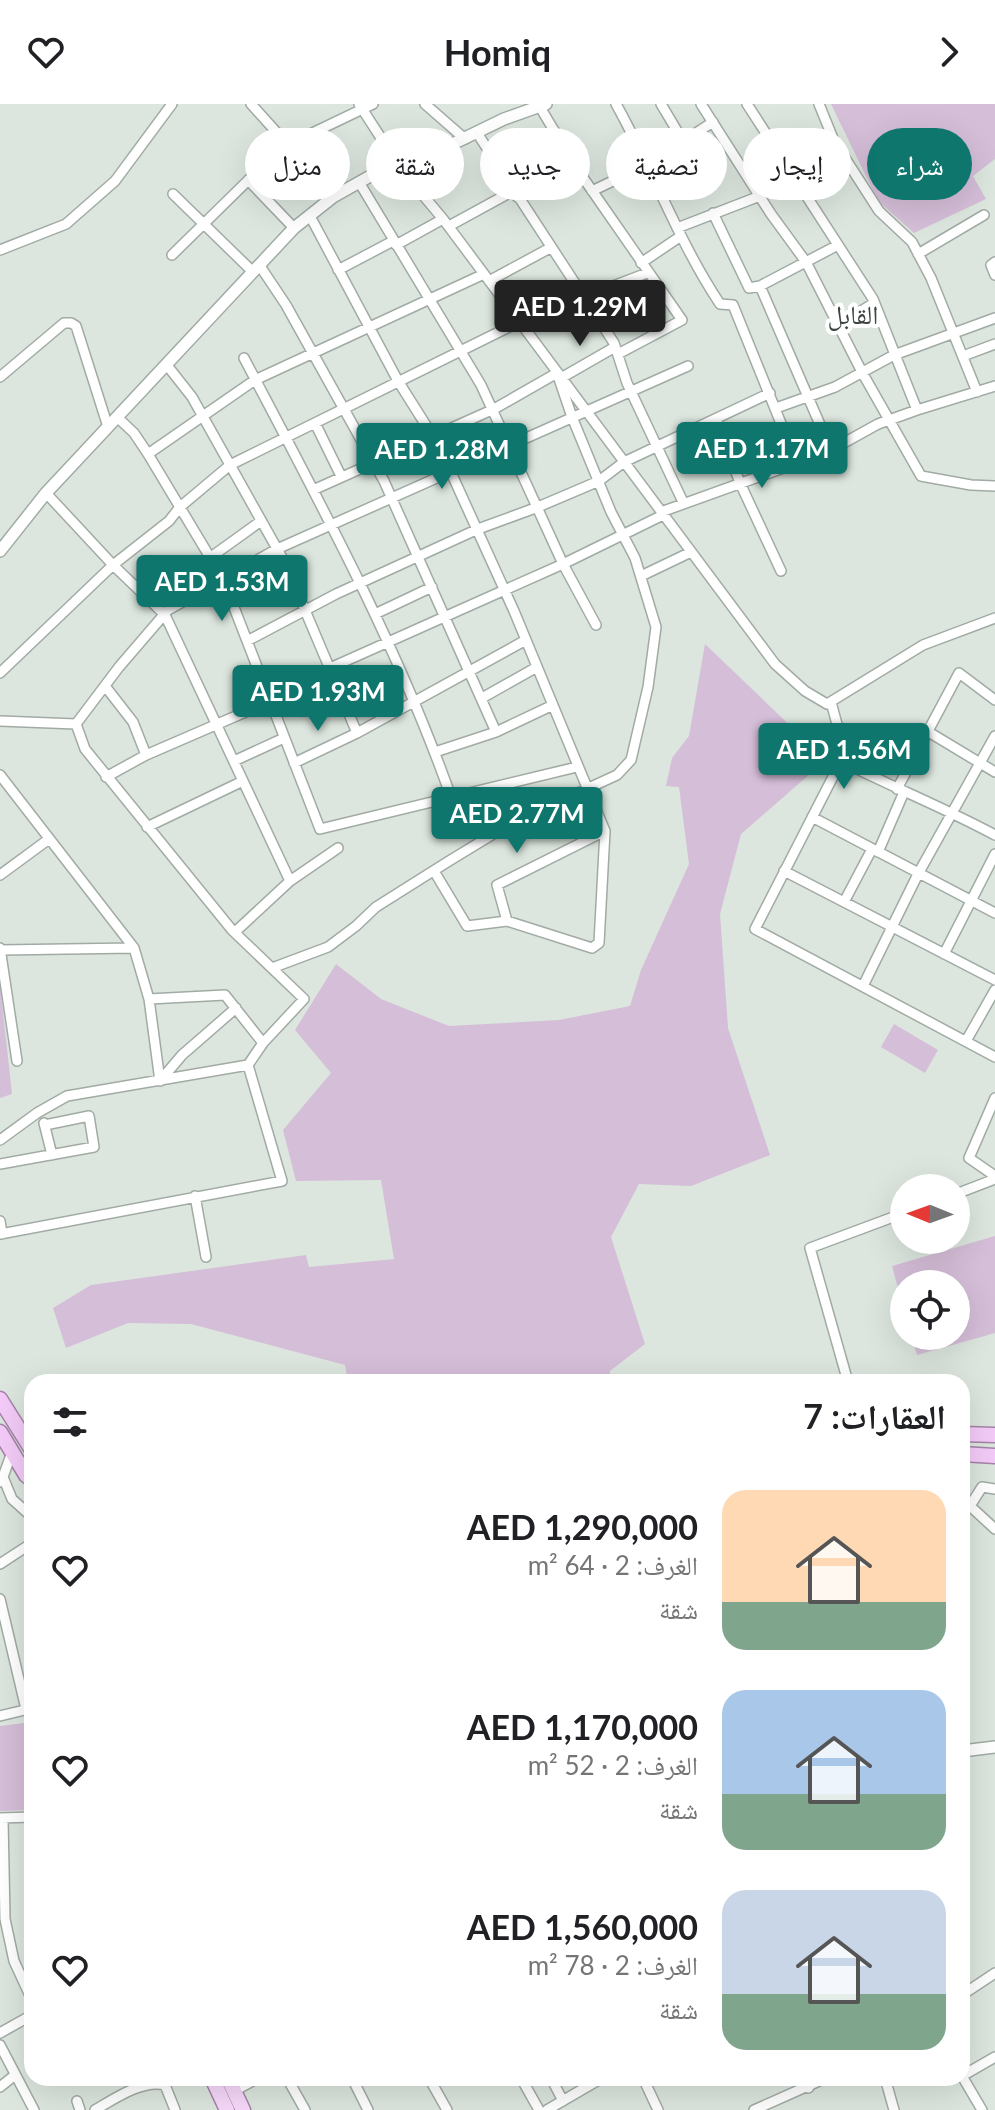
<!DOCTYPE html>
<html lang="ar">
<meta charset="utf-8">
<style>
body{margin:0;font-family:Lato,"Noto Naskh Arabic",sans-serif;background:#f2f2f2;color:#202124;direction:rtl;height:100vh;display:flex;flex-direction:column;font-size:30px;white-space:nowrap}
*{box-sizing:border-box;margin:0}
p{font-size:26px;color:#757577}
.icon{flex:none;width:44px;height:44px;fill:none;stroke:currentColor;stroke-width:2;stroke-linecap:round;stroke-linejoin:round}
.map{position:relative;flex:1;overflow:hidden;direction:ltr}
.panel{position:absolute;left:24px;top:1270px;width:946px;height:712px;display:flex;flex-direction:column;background:#fff;border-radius:24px;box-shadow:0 8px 32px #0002;direction:rtl}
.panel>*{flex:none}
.hud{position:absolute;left:24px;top:24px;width:948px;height:72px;direction:rtl;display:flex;gap:16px}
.needle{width:52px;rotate:271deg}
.tools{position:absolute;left:890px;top:1070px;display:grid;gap:16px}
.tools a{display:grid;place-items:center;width:80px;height:80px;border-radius:50%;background:#fff;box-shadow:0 8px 32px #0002;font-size:40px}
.price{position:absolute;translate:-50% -68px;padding:0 18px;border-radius:8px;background:#0f766e;color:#fff;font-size:26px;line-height:52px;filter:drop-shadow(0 2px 4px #0008)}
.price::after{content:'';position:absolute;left:50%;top:48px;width:24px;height:18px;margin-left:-12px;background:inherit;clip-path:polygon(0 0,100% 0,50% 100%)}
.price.selected{background:#222;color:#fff}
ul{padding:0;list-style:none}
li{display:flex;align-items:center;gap:24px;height:200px;padding:0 24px}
li span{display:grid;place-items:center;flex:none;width:224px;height:160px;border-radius:24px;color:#555}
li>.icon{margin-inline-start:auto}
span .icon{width:96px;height:96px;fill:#fffc;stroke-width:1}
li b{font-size:34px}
h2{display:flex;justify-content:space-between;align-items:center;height:96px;padding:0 24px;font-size:34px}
.pill{padding:0 28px;border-radius:36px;background:#fff;box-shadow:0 8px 32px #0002;font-size:28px;line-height:72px}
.pill.selected{background:#0f766e;color:#fff}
header{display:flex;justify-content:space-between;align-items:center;height:104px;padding:0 24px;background:#fff;font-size:36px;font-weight:700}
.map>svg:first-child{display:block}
.green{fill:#d5bed8}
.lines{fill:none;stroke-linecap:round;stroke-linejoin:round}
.minor-casing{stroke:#a1aba4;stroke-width:12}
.tertiary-casing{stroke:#a1aba4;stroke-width:14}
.primary-casing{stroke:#a484a8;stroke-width:17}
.trunk-casing{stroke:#a484a8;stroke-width:17}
.minor{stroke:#fff;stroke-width:9}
.tertiary{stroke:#fff;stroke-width:11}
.primary{stroke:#f7d8fa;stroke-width:14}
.trunk{stroke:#f4cbf8;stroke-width:14}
.labels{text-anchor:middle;stroke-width:8;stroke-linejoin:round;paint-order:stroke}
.neighbourhood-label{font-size:26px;fill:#3c443e;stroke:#fff}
</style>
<header><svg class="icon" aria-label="forward" viewBox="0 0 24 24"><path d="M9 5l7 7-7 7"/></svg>Homiq<svg class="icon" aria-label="heart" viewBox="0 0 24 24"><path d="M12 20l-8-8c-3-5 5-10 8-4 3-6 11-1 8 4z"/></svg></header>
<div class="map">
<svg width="995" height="2006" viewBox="0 0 995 2006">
<rect width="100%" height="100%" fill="#dce6de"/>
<path class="green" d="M831 0H995V55L973 72 986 95 914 129 878 97Z
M705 540 826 656 741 730 720 810 728 924 770 1051 691 1082 639 1080 611 1133 645 1240 610 1267V1278H348L345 1261 191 1220 128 1219 66 1244 53 1204 91 1181 306 1151 309 1163 394 1155 381 1076 296 1077 283 1026 331 969 295 926 336 860 381 895 449 922 559 916 630 902 641 866 689 760 679 683 666 682 672 654 689 632Z
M0 880 12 990 0 994Z
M894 920 938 946 925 969 881 943Z
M995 1132V1229L917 1251 911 1232H956V1180H904V1206L892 1162Z
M32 1618V1706L0 1707V1622Z"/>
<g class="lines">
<g class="minor-casing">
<path id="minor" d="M251 0 288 41
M359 0 401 65 443 115 775 560 805 587 827 600 923 541 995 514
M425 0 465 35
M616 0C653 66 678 137 720 200L733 201 797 359
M661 0 683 37
M701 0 771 110 806 158 863 270 921 372 971 381 995 382
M747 0 873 195 917 306
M819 0 834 37 879 107 912 138 931 174 977 288
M540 3 575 62 682 216 618 250
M475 30 479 32 614 239 627 279 683 398
M299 35 341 88
M497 61 554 26
M248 76 294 124
M359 78 481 281 563 460 596 521
M592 87 648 60 713 18
M173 90 252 167
M517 93 575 62
M713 109 749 184 760 182 838 141
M310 112 398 277 439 342 514 507 605 727 599 839 592 844 507 817 467 822 434 767
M449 122 513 87
M677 124 760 92
M396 141 443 115
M0 146 66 120 115 77 172 0
M918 150 984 111
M172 151 281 44 373 0
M995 158 991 161 995 171
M641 159 681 132
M260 162 286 201 384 377 496 628 553 601
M338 166 393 137
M489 177 550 144
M760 182 831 346
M838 221 874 199
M963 252 995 240
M244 254C319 397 397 540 451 693
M166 260 192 293 285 459 357 629
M0 273 64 219H71L76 222 108 323
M561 274 615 243
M776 304 835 283 894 251 995 214
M117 313 134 329 148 350 223 475 320 725 577 663
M716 315 740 379 781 467
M315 319 341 372
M148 350 255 276 484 170
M46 389 113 461 165 511 290 777
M661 408 797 359 831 346 878 320 917 306 995 282
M211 453 261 417
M641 472 691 448
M375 510 432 483
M247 537 336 490 478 425 538 403 599 377 624 358 770 289
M0 569 113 461 169 417 180 403 230 361 519 218 647 169
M105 582 133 618 146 651
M482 594 537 563
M831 598 848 661
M0 617 76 620
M927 627 995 668
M435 648 496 628
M234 657 284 634
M294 659 357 629 526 536
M0 671 134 844 149 895 160 977
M106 673 146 651 250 606 330 564 563 460 663 411
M897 685 959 569 995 596
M812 713 995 809
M147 723 243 677
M995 731C945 704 892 683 841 657L755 825 995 953
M878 748 904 688
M784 767 995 876
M0 771 49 735
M844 798 872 745
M507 817 497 781 605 727
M235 828 290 777 338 744
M0 844 17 957
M0 846 134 844
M944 850 995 750
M272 864 328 843 356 822 376 803 449 757 508 721 617 671 631 656 648 583 656 523 635 454 611 408 572 313 557 269 494 305 313 386
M863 882 918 770 995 632
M149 895 225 891 263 939
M966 937 995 886
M160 977 182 951 236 904
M995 994 969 1054 995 1072
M44 1019 52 1051
M0 1036 37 1009 67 992 248 961 263 939 304 895 232 826 85 645 76 620 119 563 168 506 277 445 688 262
M0 1060 94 1043 89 1012 45 1021
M956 1090 995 1075
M195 1092 206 1153
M0 1117 2 1130
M0 1130 282 1077 248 961
M848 1278 810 1144 904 1109
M3 1373 12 1348
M0 1378 3 1373 12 1395 32 1413
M995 1385 982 1383 970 1402 995 1425
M0 1460 32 1439
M0 1495 26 1605
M0 1612 29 1605
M0 1714 32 1713
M3 1714 5 1815 14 1857 32 1896
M962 1891 995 1869
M0 1929 32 1911
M0 1941 34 2006
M962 1972 982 2006
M962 1972 995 1953
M287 1974 305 2006
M352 1974 368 2006
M429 1974 447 2006
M521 1974 539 2006
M551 1974 563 1997
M643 1974 658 2006
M885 1974 894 2006
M0 1983 15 1971
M236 1986 258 1974
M77 1997 80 2006
M95 2006C114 1995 143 1975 165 1981L175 2006
M547 2006 602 1974
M754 2006 826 1974"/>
</g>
<g class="tertiary-casing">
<path id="tertiary" d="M0 447 46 389 294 124 333 93 381 66 401 65 504 15 546 0
M962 1647 995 1643
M808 1983 812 1974"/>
</g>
<g class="primary-casing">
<path id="primary" d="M212 1974 227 2006
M228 1974 243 2006"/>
</g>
<g class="trunk-casing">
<path id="trunk" d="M0 1295 32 1346
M0 1328 26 1371 32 1376
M962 1330 995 1331
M962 1350 995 1352"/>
</g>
<use href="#minor" class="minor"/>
<use href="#tertiary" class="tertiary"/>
<use href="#primary" class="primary"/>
<use href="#trunk" class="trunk"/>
</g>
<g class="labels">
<g class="neighbourhood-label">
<text x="853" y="220">القابل</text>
</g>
</g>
</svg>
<div class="tools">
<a><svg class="needle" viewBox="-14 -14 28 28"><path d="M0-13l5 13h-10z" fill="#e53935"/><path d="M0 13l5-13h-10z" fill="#757577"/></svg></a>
<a><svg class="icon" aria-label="locate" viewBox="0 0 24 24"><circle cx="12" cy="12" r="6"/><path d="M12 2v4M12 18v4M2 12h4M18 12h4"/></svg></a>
</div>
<b class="price selected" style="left:580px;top:244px">AED 1.29M</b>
<b class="price" style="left:762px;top:386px">AED 1.17M</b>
<b class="price" style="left:442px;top:387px">AED 1.28M</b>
<b class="price" style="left:222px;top:519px">AED 1.53M</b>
<b class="price" style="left:318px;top:629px">AED 1.93M</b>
<b class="price" style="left:844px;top:687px">AED 1.56M</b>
<b class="price" style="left:517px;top:751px">AED 2.77M</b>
<div class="hud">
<a class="pill selected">شراء</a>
<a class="pill">إيجار</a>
<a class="pill">تصفية</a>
<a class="pill">جديد</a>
<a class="pill">شقة</a>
<a class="pill">منزل</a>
</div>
<section class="panel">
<h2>العقارات: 7<svg class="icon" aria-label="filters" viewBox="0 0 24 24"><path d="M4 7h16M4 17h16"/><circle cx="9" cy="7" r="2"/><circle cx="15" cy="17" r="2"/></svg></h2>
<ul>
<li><span style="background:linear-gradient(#ffd9b3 70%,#7fa58c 0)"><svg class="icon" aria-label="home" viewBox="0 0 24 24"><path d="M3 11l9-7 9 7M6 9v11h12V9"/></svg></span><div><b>AED 1,290,000</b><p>الغرف: 2 · 64 m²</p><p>شقة</p></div><svg class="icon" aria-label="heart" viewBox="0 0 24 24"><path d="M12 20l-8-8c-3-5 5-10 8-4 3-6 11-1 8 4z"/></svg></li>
<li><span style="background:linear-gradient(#a9c7e8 65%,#7fa58c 0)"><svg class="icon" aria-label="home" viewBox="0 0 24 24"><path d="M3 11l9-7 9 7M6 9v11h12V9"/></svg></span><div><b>AED 1,170,000</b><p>الغرف: 2 · 52 m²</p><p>شقة</p></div><svg class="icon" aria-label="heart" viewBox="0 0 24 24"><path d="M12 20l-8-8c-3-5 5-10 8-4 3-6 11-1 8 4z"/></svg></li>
<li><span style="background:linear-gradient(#c9d6e8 65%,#7fa58c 0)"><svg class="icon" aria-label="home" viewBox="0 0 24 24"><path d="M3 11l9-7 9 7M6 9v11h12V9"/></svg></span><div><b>AED 1,560,000</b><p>الغرف: 2 · 78 m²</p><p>شقة</p></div><svg class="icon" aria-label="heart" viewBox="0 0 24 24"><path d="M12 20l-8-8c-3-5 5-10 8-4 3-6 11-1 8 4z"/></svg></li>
</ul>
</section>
</div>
